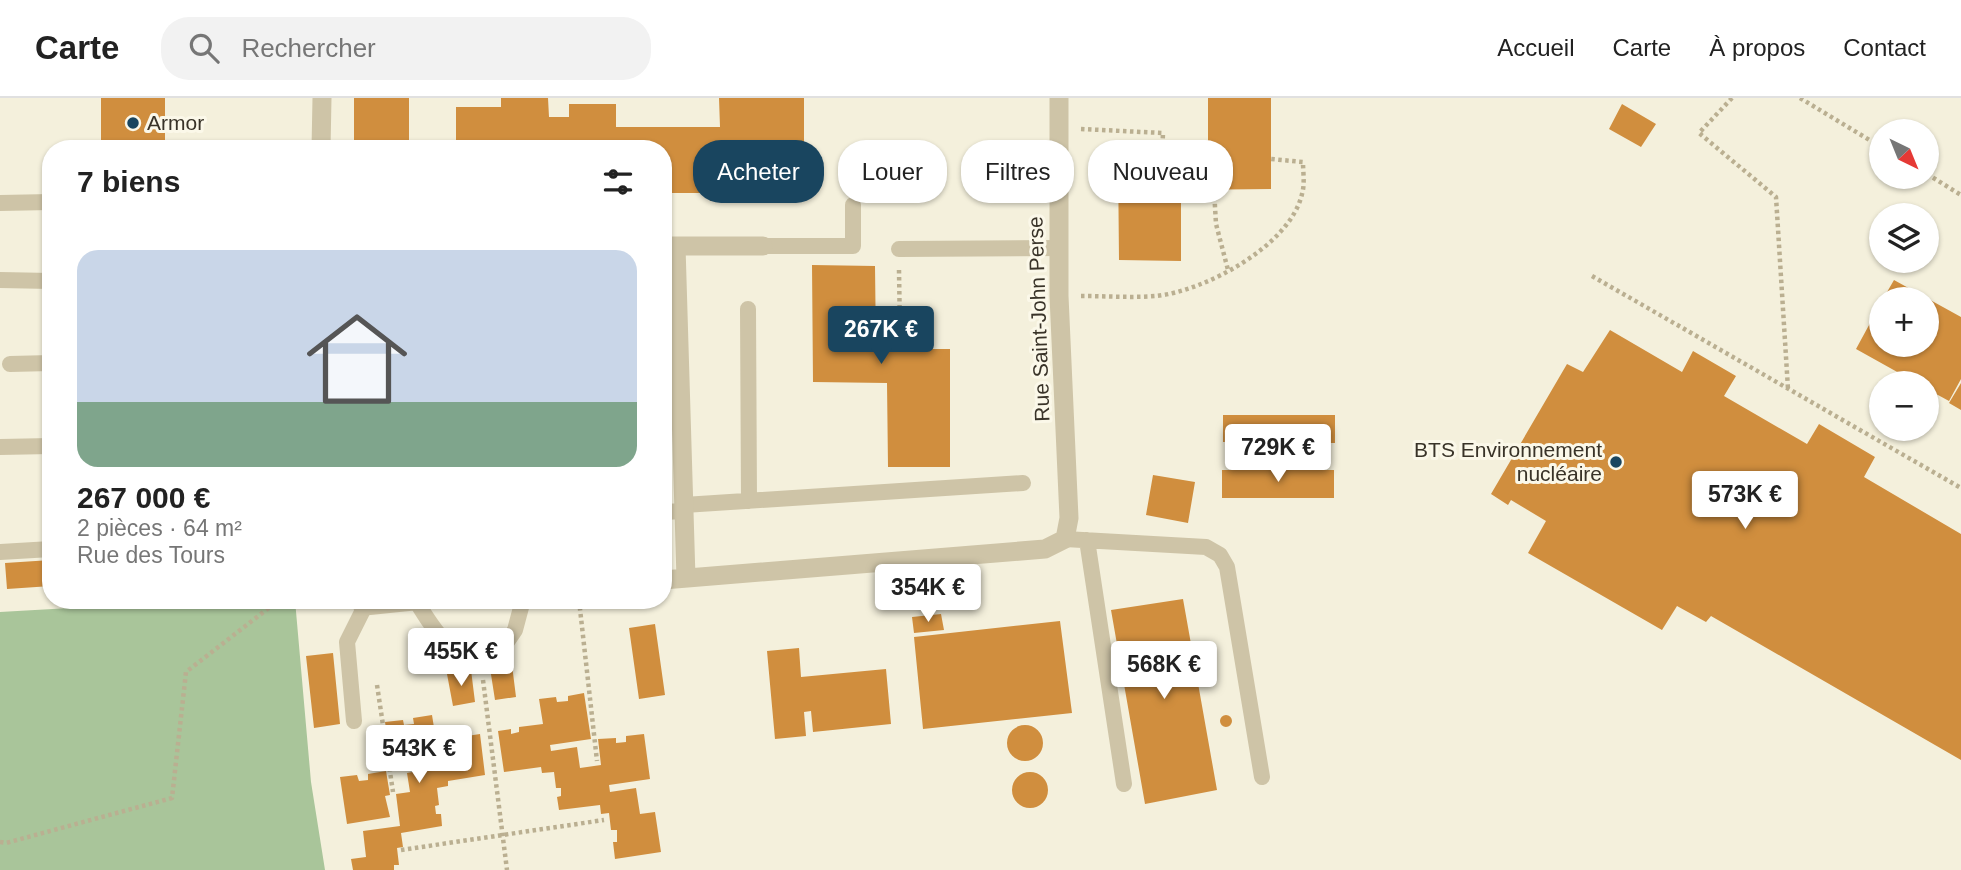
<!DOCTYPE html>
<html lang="fr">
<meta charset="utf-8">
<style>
body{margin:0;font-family:Arial,sans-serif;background:#f2f2f2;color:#222;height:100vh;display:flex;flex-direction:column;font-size:26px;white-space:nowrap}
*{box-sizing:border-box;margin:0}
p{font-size:23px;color:#767676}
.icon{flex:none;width:38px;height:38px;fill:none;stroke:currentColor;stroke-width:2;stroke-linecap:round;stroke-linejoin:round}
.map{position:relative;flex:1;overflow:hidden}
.details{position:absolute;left:42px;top:42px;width:630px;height:469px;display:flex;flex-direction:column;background:#fff;border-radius:28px;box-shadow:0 2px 5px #0004}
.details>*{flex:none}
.top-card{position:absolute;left:693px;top:42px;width:665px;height:63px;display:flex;gap:14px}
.needle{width:46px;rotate:137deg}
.fabs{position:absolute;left:1869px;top:21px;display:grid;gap:14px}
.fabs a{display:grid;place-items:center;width:70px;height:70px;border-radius:50%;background:#fff;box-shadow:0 2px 5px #0004;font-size:35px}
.price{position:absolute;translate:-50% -60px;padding:0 16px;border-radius:7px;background:#fff;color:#222;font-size:23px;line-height:46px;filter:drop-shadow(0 2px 4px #0008)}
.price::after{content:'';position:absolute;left:50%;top:42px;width:21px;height:16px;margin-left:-10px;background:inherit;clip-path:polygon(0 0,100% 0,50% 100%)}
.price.on{background:#19455f;color:#fff}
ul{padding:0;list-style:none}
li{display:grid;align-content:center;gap:14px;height:371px;padding:0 35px}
li span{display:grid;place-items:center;height:217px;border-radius:21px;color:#555}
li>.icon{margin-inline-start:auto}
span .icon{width:126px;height:126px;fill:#fffc;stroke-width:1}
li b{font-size:30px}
h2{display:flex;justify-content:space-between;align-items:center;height:84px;padding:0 35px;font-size:30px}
.pill{padding:0 24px;border-radius:28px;background:#fff;box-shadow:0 2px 5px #0004;font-size:24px;line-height:63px}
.pill.on{background:#19455f;color:#fff}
header{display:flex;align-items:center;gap:42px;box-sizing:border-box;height:98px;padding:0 35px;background:#fff;border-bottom:2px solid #e0e0e0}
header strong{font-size:33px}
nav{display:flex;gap:38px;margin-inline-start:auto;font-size:24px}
.search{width:490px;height:63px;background:#f2f2f2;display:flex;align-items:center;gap:18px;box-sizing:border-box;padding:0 24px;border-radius:28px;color:#767676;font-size:26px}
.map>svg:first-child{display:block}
.green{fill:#a9c59a}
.building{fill:#d08e3e}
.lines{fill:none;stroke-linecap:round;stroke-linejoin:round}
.path{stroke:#baaf91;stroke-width:4.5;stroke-dasharray:3.5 3.5;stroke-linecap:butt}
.service{stroke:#cec4a7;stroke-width:16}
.minor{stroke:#cec4a7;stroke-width:19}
.poi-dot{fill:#19455f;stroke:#fbf8e9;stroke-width:2.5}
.labels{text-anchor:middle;stroke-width:6;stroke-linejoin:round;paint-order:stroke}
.poi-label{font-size:21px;fill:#393328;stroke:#fbf8e9;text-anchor:start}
.street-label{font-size:21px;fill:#393328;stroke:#fbf8e9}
</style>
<header>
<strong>Carte</strong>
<div class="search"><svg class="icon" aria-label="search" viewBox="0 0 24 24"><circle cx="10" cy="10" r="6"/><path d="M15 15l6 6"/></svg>Rechercher</div>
<nav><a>Accueil</a><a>Carte</a><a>À propos</a><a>Contact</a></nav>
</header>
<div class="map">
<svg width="1961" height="772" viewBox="0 0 1961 772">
<rect width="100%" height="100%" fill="#f4f0dc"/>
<path class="green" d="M210 502H295L311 684 325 772H0V514Z"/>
<path class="building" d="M101 0H165V51H101Z
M354 0H409V51H354Z
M501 0H548L549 19H569V6H616V29H720L719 0H804V61L758 62 757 76 750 77V103H710V95H663V51H456V9H501Z
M1208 0H1271V91L1181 92V163L1119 162 1118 58 1208 57Z
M1622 6 1656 26 1641 49 1609 31Z
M812 167 875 168 876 251H950V369H888L887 285 813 284Z
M1894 182 1961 219V281L1949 303 1927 291V285H1917L1856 251 1881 205V247H1927V201H1883Z
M1610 232 1682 274 1693 253 1736 278 1724 298 1807 346 1819 326 1875 359 1864 379 1961 436V662L1711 518 1706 524 1677 508 1662 532 1528 455 1546 423 1511 402 1508 407 1491 396 1567 266 1583 274Z
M1961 285V312L1949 305Z
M1223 317H1335V345L1223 344Z
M1222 372H1334V400H1222Z
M1153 377 1195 384 1188 425 1146 417Z
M51 462V488L7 491 5 465Z
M1183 501 1217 692 1145 706 1111 512Z
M941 516 944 532 914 535 912 519Z
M1060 523 1072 615 923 631 914 539Z
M655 526 665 597 639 601 629 530Z
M799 550 801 579 886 571 891 626 813 634 811 613 804 614 806 638 775 641 767 553Z
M333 555 340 626 314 630 306 558Z
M512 567 516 599 495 602 490 570Z
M471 572 475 604 453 608 447 576Z
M584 595 591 641 550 647 551 653 577 649 580 670 601 667 598 641 616 640V645L626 644V638L644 636 650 681 609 687 610 694 636 690 640 716 655 714 661 754 615 761 613 744H617V732H611L609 715 601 716 600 707 559 712 557 699 561 698V690H556L554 674 542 675 541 669 504 674 498 633 511 631V636L519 634V629L543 626 539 601 556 599 557 604 568 603V598Z
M1220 623a6 6 0 1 1 12 0a6 6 0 1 1-12 0Z
M432 617 436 642 459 639 460 645 467 642V638L480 636 485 677 448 683V688L437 690 439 707 435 708 436 716H441L442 728 401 735 403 749 397 750 399 767H394V772H353L351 761 366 759 363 733 400 728 396 696 410 694 407 675 435 670 434 664 392 670 385 624 403 622 404 627 414 626 413 620Z
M1007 645a18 18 0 1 1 36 0a18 18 0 1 1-36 0Z
M386 673 390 697 385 698 390 719 347 726 340 679 357 677 359 683 368 682V676Z
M1012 692a18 18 0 1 1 36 0a18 18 0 1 1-36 0Z"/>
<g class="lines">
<path class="path" d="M1732 0 1699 35 1776 99 1788 291
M1800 0 1881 49
M1081 31 1163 35 1162 58
M1927 76 1961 97
M1214 92 1216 126 1228 172
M899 172 900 235 903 251
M1592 178 1961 390
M1081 198C1106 198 1131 200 1156 198 1205 193 1290 148 1302 96 1305 86 1303 74 1303 64L1271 61
M579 502 597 663
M483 582 507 772
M377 587 393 694
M0 744 6 745 172 700 186 574 279 502
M401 752 604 722"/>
<path class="service" d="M0 105 51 104
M763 148H853V107
M899 151 1060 150
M0 182 51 183
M748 211 749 403
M10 266 51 265
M0 349 51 348
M684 407 1023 385
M663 414 684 413
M1065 441 1206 449 1220 457 1227 469 1262 679
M1087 442 1124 686
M0 454 51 451
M416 503C435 533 444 552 481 561L502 551 515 532 523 502
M354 623 347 544 365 508"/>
<path class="minor" d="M321 51 322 0
M664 148H763
M676 148 686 480
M663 482 1045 451 1065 441 1069 420 1059 198V0
M357 502 365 508 423 502"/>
</g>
<g class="poi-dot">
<circle cx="133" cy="25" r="7"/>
<circle cx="1616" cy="364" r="7"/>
</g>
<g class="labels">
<g class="poi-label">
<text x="147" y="32">Armor</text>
<text x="1602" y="359" text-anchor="end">BTS Environnement<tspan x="1602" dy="24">nucléaire</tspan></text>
</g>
<g class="street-label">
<text transform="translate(1039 221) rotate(-92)" y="7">Rue Saint-John Perse</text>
</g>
</g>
</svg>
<div class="fabs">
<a><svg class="needle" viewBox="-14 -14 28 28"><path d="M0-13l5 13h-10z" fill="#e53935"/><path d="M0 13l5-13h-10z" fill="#767676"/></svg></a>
<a><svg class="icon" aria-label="layers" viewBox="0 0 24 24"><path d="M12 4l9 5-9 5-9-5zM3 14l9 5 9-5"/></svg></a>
<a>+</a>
<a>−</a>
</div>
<b class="price on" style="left:881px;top:268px">267K €</b>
<b class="price" style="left:1278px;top:386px">729K €</b>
<b class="price" style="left:1745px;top:433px">573K €</b>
<b class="price" style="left:928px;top:526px">354K €</b>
<b class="price" style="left:461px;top:590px">455K €</b>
<b class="price" style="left:1164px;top:603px">568K €</b>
<b class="price" style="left:419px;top:687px">543K €</b>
<div class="top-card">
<a class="pill on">Acheter</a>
<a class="pill">Louer</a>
<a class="pill">Filtres</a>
<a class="pill">Nouveau</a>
</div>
<section class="details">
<h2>7 biens<svg class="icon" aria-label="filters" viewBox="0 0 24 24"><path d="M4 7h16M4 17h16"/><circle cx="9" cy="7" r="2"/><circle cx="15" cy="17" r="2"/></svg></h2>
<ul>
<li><span style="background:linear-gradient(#c9d6e8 70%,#7fa58c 0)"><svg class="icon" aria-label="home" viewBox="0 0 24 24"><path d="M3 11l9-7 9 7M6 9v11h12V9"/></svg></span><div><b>267 000 €</b><p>2 pièces · 64 m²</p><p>Rue des Tours</p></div></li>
</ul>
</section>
</div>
